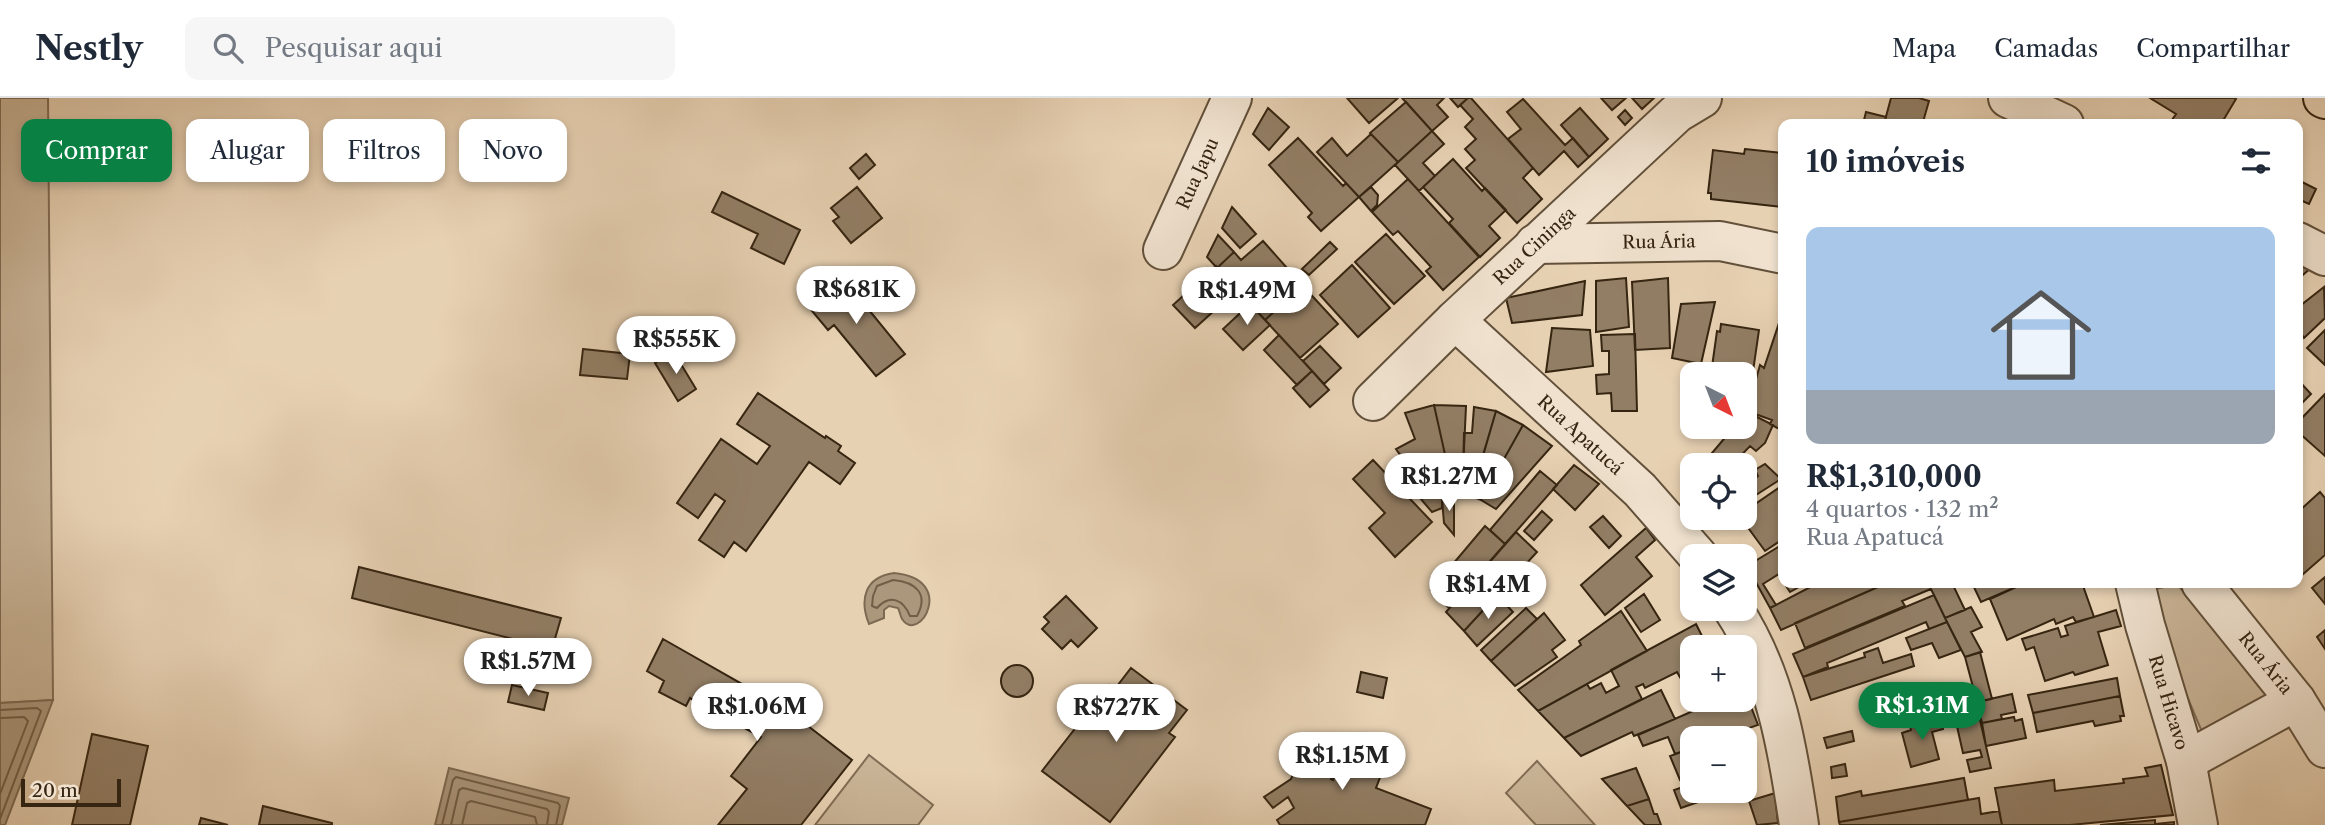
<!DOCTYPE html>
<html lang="pt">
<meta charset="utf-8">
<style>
body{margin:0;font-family:"Libre Caslon Text",serif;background:#f6f6f7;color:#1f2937;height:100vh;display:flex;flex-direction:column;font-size:26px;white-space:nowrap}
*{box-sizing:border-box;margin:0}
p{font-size:23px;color:#747a83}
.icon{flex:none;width:38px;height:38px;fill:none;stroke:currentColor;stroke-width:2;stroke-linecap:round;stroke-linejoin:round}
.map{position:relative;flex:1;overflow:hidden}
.sheet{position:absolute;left:1778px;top:21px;width:525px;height:469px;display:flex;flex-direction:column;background:#fff;border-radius:14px;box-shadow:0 4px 10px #0003}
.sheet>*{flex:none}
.banner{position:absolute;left:21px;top:21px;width:665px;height:63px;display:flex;gap:14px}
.needle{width:46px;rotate:138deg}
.buttons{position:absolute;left:1680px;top:264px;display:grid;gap:14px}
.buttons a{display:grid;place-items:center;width:77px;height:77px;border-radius:14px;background:#fff;box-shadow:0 4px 10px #0003;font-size:35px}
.scale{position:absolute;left:21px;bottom:18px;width:100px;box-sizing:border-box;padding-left:7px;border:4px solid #362511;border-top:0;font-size:19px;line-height:24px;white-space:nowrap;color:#362511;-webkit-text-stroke:5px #efe1ce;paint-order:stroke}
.price{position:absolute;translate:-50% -60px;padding:0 16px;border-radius:24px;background:#fff;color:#222;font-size:23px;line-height:46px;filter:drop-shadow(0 2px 4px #0008)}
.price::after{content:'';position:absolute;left:50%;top:42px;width:21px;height:16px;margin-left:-10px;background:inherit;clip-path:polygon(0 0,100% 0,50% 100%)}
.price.active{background:#0b8043;color:#fff}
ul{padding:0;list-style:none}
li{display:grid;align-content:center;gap:14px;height:371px;padding:0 28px}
li span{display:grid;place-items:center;height:217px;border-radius:14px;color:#555}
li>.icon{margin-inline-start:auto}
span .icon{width:126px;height:126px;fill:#fffc;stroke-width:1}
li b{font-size:30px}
h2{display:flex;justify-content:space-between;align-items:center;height:84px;padding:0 28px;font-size:30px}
.pill{padding:0 24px;border-radius:14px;background:#fff;box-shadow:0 4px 10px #0003;font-size:24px;line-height:63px}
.pill.active{background:#0b8043;color:#fff}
header{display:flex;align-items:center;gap:42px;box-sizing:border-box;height:98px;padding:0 35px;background:#fff;border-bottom:2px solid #e0e1e3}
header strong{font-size:33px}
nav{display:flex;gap:38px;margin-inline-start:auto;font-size:24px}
.search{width:490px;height:63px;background:#f6f6f7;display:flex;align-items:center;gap:18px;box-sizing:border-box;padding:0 24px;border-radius:14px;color:#747a83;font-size:26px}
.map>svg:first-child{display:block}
.green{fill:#c9b497;stroke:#806c54;stroke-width:2}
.water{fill:#ab977c;stroke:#7c6951;stroke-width:2}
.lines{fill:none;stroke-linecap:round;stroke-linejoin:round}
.shore{stroke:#705e46;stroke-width:2}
.building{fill:#927e65;stroke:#362511;stroke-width:2}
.minor-casing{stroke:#62503a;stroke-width:42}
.major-casing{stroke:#362511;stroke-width:42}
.minor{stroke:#efe1ce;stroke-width:38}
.major{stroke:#e7d1b3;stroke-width:38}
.labels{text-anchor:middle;stroke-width:5;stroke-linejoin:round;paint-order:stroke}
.street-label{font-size:18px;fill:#362511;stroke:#efe1ce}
</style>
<header>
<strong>Nestly</strong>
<div class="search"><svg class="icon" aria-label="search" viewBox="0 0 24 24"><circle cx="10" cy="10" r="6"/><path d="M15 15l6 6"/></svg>Pesquisar aqui</div>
<nav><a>Mapa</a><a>Camadas</a><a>Compartilhar</a></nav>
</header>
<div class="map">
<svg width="2325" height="727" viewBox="0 0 2325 727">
<rect width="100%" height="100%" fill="#e7d1b3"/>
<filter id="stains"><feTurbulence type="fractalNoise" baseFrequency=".00286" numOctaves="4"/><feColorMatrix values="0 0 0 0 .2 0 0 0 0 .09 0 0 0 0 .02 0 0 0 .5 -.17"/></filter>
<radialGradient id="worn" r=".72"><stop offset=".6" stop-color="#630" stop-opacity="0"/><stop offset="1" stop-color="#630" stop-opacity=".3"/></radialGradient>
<path class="green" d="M0 0H48L53 602 0 605Z
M2177 486 2272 598 2205 641 2143 494Z
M869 657 933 707 918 727H815Z
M1537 663 1595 727H1536L1506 695Z"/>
<path class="water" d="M894 475C958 481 919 547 902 521 900 517 900 514 898 510L889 508 884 512V520L869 526C859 501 865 479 894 475Z
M53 602 5 727H0V605Z
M449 670 569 700 562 727H435Z"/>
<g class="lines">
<path class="shore" d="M893 482C916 484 929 496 917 518H910C903 501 890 496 877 510L872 508 873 498 877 488Z
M0 612 37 610 41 613 0 721
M0 620 24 619 28 623 0 696
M442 727 453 682 456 679 558 705 560 708 556 727
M451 727 459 692 463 690 547 711 549 714 547 727
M462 727 467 705 471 703 535 719 537 727"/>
</g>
<path class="building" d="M1347 0H1398L1369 25Z
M1402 0H1444L1437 7 1448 19 1432 33Z
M1450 0H1468L1458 9Z
M1468 0H1471L1533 70 1523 80 1542 101 1517 125 1466 70 1475 62 1465 51 1476 41 1465 29 1473 21 1460 7Z
M1601 0H1626L1612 12Z
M1632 0H1654L1642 11Z
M1891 0H1919L1929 3 1923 24 1928 26H1884Z
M2150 0H2234L2236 1 2221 26H2179L2172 22 2176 16Z
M1523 1 1565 47 1573 40 1589 59 1578 69 1564 53 1539 77 1508 41 1521 31 1507 14Z
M1406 4 1432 33 1398 64 1370 35Z
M1268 10 1289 29 1269 52 1253 36Z
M1580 10 1608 41 1589 59 1561 27Z
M1625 12 1632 20 1625 27 1618 19Z
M1866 14 1886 19 1884 26H1863Z
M1432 33 1444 46 1423 65 1435 78 1419 93 1395 67Z
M1371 36 1398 64 1359 99 1317 54 1332 40 1347 58Z
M1298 40 1343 88 1346 85 1359 99 1321 133 1308 119 1312 115 1269 67Z
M1745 51 1783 55V109L1711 101V95H1708L1713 52 1744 56Z
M866 56 875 67 859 81 850 70Z
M1453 61 1482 93 1485 90 1506 112 1489 128 1500 140 1480 159 1449 125 1453 121 1423 89Z
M1408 81 1479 159 1443 192 1426 173 1431 169 1398 133 1393 137 1372 114Z
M2298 82 2316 91 2309 106 2298 101Z
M857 89 882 120 851 145 833 123 839 119 831 110Z
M1371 89 1378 97 1377 107 1371 113 1359 99Z
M722 94 800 132 784 166 751 150 758 136 712 114Z
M1232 109 1256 136 1240 150 1222 130Z
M1386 136 1425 178 1394 206 1355 164Z
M1218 137 1234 154 1217 170 1207 159Z
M1263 143 1303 188 1297 193 1285 180 1275 189 1287 202 1265 222 1217 170 1234 154 1241 162Z
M1330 144 1337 151 1309 177 1302 171Z
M2298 163 2311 170 2298 181Z
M1352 167 1390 210 1358 239 1320 197Z
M1216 168 1237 192 1195 230 1173 207Z
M842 179 905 256 876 278 834 227 828 232 807 207Z
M1626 180 1629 229 1596 234V183Z
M1668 180 1670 250 1635 252 1632 184Z
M1585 183 1582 217 1512 225 1506 200Z
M1303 188 1338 226 1300 260 1265 222Z
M2324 189 2325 220 2304 240 2299 232 2298 234V203L2301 207Z
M1715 204 1701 266 1672 260 1681 206Z
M1250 206 1270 227 1243 252 1223 231Z
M1783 213V333L1770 326 1772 322 1747 313 1760 267 1764 270Z
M1721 226 1759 232 1750 294 1745 293V276H1711L1717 233 1720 234Z
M1552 230 1590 232 1593 268 1546 274Z
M2325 232V267L2307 250Z
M1635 236 1637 313H1612L1611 295 1597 296 1596 277 1609 276V253H1602L1601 237Z
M1279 237 1312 273 1297 287 1264 252Z
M1320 248 1341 270 1324 286 1303 263Z
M583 251 630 256 627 281 580 277Z
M673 253 696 291 678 303 655 265Z
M1312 273 1329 292 1310 309 1293 290Z
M2298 282 2311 296 2298 309Z
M758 295 825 340 826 338 841 348 838 353 855 365 840 386 809 364 746 453 734 444 724 459 699 442 725 403 715 396 698 420 677 405 721 341 757 366 770 348 737 326Z
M2325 296V358L2298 334V324Z
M1434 307 1452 388 1428 396 1396 351 1415 341 1405 315Z
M1434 307 1466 308 1462 395 1454 397Z
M1474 309 1496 313 1472 396 1462 395 1463 375 1464 335H1472Z
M1496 313 1523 327 1481 402 1471 398Z
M1747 314 1773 327 1765 345 1756 353 1750 348 1731 368H1701L1734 329H1745V316Z
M1523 327 1552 348 1496 411 1481 402Z
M1373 362 1432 424 1395 459 1369 430 1385 415 1353 381Z
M1765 366 1781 381 1745 404V383L1748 387 1758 378 1755 372Z
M1574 367 1599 386 1575 412 1553 391Z
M1540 373 1557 387 1505 446 1490 432Z
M1783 387V441L1765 453 1741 420H1745V413Z
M1442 392V410L1432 414 1420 400Z
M2320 394 2325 400V457L2302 477 2298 472V414Z
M1454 400V437L1444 425 1442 401Z
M1542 413 1552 422 1534 442 1524 433Z
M1603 418 1621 438 1609 450 1590 429Z
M1485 428 1505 446 1449 510 1431 492Z
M1646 430 1655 442 1636 459 1652 478 1605 517 1581 487Z
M1516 434 1537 454 1464 533 1446 514Z
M1783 446V483L1779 476 1763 486 1776 507 1770 510 1747 468Z
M359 469 561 520 552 551 352 500Z
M2325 479V506L2312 490Z
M1784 485H1806L1790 494Z
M1818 485H1887L1781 532 1770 510Z
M1887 485H1928L1931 491 1902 503 1905 508 1805 550 1795 525Z
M1928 485H1952L1965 512 1945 520Z
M1972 485H2025L1981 504Z
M2025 485H2082L2094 519 2076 524 2073 519 2056 526 2054 521 2007 542 1990 501Z
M1644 496 1660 522 1641 534 1625 510Z
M1497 497 1513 514 1477 548 1464 533Z
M1934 497 1947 524 1929 531 1926 524 1827 565 1828 569 1803 579 1793 556Z
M1066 498 1097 530 1078 549 1071 542 1062 551 1042 531 1049 524 1044 519Z
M1971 509 1982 529 1971 534 1982 554 1965 559 1945 520Z
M1526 510 1537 521 1491 563 1481 552Z
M2116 512 2121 528 2098 534 2108 567 2075 577 2073 574 2045 583 2034 549 2026 552 2022 541 2058 530 2061 539 2068 537 2065 528Z
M1621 513 1647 553 1538 613 1518 592 1581 547 1579 543Z
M1544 515 1565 542 1552 552 1557 559 1515 588 1491 563Z
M1947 524 1961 552 1939 560 1932 545 1911 552 1906 540Z
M1696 526 1708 550H1692V576L1681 581 1677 574 1645 590 1643 586 1636 589 1642 601 1564 640 1538 613 1587 586 1590 591 1601 585 1606 595 1619 588 1611 572Z
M2325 532V551L2317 539Z
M663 541 786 611 852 662 801 727H718L747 691 731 678 761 639 690 600 686 608 659 594 664 583 647 573Z
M1878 550 1883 565 1911 556 1914 568 1811 602 1803 579 1865 559 1864 555Z
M1980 554 1992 601 1977 604 1965 559Z
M1001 583a16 16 0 1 1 32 0a16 16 0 1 1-32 0Z
M1131 570 1187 612 1169 635 1175 639 1110 724 1042 673 1109 587 1114 592Z
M1361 574 1387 580 1383 600 1357 594Z
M2117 580 2120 598 2033 615 2028 597Z
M512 587 548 595 544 612 508 604Z
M1661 592 1675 621 1634 638 1632 634 1581 658 1564 640Z
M1745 593 1758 627 1720 640H1692V650L1675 656 1668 639 1643 648 1638 637 1718 602H1745Z
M2012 596 2016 614 2001 617 2002 621 1982 625 1977 604Z
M2120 598 2124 618H2120L2121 623 2095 628 2093 623 2037 634 2033 615Z
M1977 609 1991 670 1970 674 1967 662 1982 659 1980 652 1963 655 1954 615Z
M1940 619 1943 631 1932 634 1939 661 1911 669 1902 635 1911 632 1910 628Z
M2014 619 2015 623 2022 621 2026 640 1986 648 1982 625Z
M1852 633 1854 643 1827 650 1824 640Z
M92 636 148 648 130 727H72Z
M1308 639 1341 651 1331 681 1333 682 1344 649 1386 664 1376 690 1431 711 1425 727H1280L1277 722 1294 710 1288 699 1273 710 1264 699 1291 681Z
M1692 650V678L1680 682 1670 658Z
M1845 666 1847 678 1832 680 1831 669Z
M2161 667 2173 717 2070 727H2002L1995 690 2054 682 2055 693 2124 685 2123 681 2148 678 2145 670Z
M1636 670 1649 701 1627 708 1602 681Z
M1964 680 1968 702 1839 724 1836 699 1861 693 1862 698Z
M1692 686V693H1730L1681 710 1674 692Z
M1775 695 1778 725 1757 727 1749 703Z
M1979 700 1981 716 1999 713 2002 727H1840L1839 724Z
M1649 701 1654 716H1657L1661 727H1645L1627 708Z
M263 708 332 725V727H259Z
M201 720 228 727H199Z
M2155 722V726L2174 724V727H2100Z"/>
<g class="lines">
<g class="minor-casing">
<g id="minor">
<path d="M2008 0 2064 26"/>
<path d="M2298 144 2325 158"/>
<path id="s1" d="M1535 146 1720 143 1783 156"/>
<path id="s2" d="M1163 152 1232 0"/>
<path id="s3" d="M1455 222 1640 392 1698 458"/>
<path id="s4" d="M1373 303 1455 222 1677 15 1702 0"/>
<path id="s5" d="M2135 485 2145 527 2186 663 2198 727"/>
<path id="s6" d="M2201 485 2296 603 2325 650"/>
<path d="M1733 511C1776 576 1788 652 1799 727"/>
<path d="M2186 663 2296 603"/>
</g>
</g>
<g class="major-casing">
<path id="major" d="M2323 0 2325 1"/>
</g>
<use href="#minor" class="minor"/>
<use href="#major" class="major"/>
</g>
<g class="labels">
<g class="street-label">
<text dy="6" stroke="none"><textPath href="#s2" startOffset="84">Rua Japu</textPath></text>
<text dy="6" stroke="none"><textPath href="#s1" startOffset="124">Rua Ária</textPath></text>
<text dy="6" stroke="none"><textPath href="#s4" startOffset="224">Rua Cininga</textPath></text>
<text dy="6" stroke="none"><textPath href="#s3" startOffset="170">Rua Apatucá</textPath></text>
<text dy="6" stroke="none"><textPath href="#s6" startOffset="103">Rua Ária</textPath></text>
<text dy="6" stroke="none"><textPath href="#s5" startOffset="124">Rua Hicavo</textPath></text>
</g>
</g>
<rect width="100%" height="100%" filter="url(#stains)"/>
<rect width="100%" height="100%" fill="url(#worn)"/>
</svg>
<div class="buttons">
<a><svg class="needle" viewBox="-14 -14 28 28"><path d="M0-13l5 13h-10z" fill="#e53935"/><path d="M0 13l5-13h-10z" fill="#747a83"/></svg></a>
<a><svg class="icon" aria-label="locate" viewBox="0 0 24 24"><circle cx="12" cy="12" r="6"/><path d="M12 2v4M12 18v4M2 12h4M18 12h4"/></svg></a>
<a><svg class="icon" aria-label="layers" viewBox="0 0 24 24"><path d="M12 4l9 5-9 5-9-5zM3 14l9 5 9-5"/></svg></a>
<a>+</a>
<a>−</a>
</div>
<div class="scale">20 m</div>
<b class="price" style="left:856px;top:228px">R$681K</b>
<b class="price" style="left:1247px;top:229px">R$1.49M</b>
<b class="price" style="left:676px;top:278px">R$555K</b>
<b class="price" style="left:1449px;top:415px">R$1.27M</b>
<b class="price" style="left:1488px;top:523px">R$1.4M</b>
<b class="price" style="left:528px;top:600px">R$1.57M</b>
<b class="price active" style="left:1922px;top:644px">R$1.31M</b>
<b class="price" style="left:757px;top:645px">R$1.06M</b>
<b class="price" style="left:1116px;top:646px">R$727K</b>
<b class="price" style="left:1342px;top:694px">R$1.15M</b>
<div class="banner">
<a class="pill active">Comprar</a>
<a class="pill">Alugar</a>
<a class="pill">Filtros</a>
<a class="pill">Novo</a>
</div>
<section class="sheet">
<h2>10 imóveis<svg class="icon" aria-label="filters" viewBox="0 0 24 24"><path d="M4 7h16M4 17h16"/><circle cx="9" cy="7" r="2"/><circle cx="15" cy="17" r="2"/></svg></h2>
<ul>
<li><span style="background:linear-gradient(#a9c7e8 75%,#9aa5b1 0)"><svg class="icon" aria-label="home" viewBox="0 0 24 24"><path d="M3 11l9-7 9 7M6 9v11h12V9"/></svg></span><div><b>R$1,310,000</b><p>4 quartos · 132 m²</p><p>Rua Apatucá</p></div></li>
</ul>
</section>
</div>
